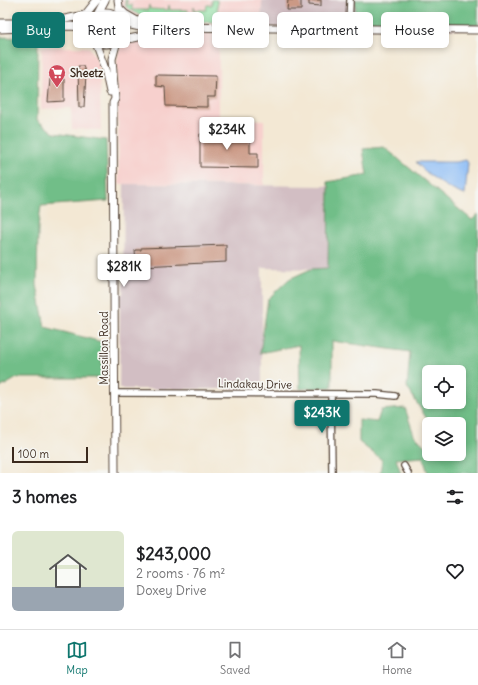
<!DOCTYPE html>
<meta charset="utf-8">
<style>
body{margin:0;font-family:Delius,sans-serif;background:#f6f6f6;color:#202124;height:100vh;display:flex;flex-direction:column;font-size:15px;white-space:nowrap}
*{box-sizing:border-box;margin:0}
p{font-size:13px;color:#757577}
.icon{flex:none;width:22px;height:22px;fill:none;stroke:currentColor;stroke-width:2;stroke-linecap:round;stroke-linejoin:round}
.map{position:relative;height:473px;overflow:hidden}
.details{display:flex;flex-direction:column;background:#fff;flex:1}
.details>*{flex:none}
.guide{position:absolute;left:12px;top:12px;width:454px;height:36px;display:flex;gap:8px}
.controls{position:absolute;left:422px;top:365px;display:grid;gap:8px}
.controls a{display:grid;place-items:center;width:44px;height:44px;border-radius:6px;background:#fff;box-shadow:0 2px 6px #0003;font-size:20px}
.scale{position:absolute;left:12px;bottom:10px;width:76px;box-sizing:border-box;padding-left:4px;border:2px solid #3b2a1e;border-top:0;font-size:11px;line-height:14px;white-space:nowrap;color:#3b2a1e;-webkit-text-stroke:3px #f6f6f2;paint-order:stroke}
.price{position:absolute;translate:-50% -34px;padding:0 9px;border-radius:4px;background:#fff;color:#222;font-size:13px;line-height:26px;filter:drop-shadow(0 1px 2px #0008)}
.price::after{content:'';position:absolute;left:50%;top:24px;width:12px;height:9px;margin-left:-6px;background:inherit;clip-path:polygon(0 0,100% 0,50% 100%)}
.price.current{background:#0f766e;color:#fff}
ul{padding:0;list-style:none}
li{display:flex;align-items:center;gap:12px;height:100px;padding:0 12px}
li+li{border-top:1px solid #e0e0e0}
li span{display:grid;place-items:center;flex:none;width:112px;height:80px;border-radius:6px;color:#555}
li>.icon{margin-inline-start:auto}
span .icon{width:48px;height:48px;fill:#fffc;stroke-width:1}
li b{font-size:17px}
h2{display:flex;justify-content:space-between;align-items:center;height:48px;padding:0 12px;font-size:17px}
.tag{padding:0 14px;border-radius:6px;background:#fff;box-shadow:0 2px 6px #0003;font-size:14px;line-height:36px}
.tag.current{background:#0f766e;color:#fff}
.tab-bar{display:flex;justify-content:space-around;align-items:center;height:56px;border-top:1px solid #e0e0e0;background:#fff;font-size:11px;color:#757577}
.tab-bar a{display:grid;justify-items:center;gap:2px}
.tab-bar .current{color:#0f766e}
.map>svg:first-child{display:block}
.built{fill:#f7d0cd}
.industrial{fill:#d2bec3}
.green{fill:#8ce0a2;stroke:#648560}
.forest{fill:#71be88;stroke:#567453;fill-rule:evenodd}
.water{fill:#8abbf6;stroke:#62728a}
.building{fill:#cb9985}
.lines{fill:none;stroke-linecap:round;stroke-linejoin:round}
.minor-casing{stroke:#574639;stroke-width:8}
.major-casing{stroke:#574639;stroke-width:9}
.minor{stroke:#fff;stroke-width:5.5}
.major{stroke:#fff;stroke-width:7}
.labels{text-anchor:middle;stroke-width:3.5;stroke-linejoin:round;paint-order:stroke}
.poi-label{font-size:11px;font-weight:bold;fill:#3b2a1e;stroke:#f6f6f2;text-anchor:start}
.street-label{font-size:11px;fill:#3b2a1e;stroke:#f6f6f2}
</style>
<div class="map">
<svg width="478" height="473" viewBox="0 0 478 473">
<rect width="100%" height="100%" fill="#f6f6f2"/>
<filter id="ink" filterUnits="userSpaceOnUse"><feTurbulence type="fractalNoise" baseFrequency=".025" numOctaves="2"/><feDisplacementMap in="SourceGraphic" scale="8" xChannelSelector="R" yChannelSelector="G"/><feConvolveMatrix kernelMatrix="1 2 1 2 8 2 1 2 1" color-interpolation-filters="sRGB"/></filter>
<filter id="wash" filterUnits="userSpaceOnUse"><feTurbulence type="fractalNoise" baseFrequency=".012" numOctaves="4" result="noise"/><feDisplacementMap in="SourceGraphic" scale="16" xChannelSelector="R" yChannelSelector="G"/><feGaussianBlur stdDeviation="0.9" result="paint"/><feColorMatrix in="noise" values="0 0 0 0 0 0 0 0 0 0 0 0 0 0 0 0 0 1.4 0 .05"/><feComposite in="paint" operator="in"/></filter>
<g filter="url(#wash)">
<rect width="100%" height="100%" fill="#f3e8d4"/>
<path class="built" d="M118 0H262L261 27 146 26 125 14Z
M219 32V118L264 120V185L119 184 117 61 119 50 123 46 142 37Z
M42 47H89L99 64 101 130 72 129 71 108 41 109Z"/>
<path class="industrial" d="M262 0H478V30L261 27Z
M124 184 329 186 328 269 262 268V389H119L120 295 123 294Z"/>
<path class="green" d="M125 0H127V5H132V10H148L149 5 150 9 168 10 169 5 170 10H188L187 20 139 15 126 7Z
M212 0H217L218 22H197L194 18V6L195 10H206L207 5H212Z"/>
<path class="forest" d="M355 0H478V25L408 21 356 22Z
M0 37 38 38 37 120 54 133 106 140 108 201 41 206 38 227 37 285 45 327 102 342V378H17L0 388Z
M384 147 472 220 478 214V473H428L423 457 396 459 401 473H380L382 460 359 442V420L377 422 381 410 405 408 414 435 429 450V454H459V424H430L407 387 410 352 332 341V387L300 389 299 345 260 353 268 299 289 279 311 269 328 268 329 186 327 182 367 175 363 149ZM429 372H459V402H429Z"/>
<path class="water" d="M466 160 468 163 465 195C450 191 426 174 416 162H456Z"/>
<g id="blocks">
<path class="building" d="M288 0H301V10H287Z
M309 0H321V6L309 5Z
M78 66H83L86 74 84 107H79Z
M156 75 216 76 215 97H207V107L166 106 165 87 156 86Z
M50 79H64V101L48 102Z
M200 134H250V153H258V168L200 167Z
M226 245V262L141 266V264H136L135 250H141V248Z"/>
</g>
</g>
<g filter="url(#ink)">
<use href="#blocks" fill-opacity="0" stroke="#574639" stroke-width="1"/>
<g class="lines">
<g class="minor-casing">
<path id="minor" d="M349 28 350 0
M115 393 377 394 395 396
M331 394 332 473
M404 466 408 473"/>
</g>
<g class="major-casing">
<path id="major" d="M118 0 120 13
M120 9 125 14 146 26
M90 28a16 16 0 1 1 32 0a16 16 0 1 1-32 0Z
M98 13 105 0
M85 15 97 0
M0 23H45L85 15 94 17
M122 23 140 27 158 25 162 27 478 30
M0 29 71 26 79 27 91 34
M94 39 105 69 110 92
M118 39C131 40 152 35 162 27
M115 473 113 103 115 99 112 59 117 41"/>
</g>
<use href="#minor" class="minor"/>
<use href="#major" class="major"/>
</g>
</g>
<defs>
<g id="supermarket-pin" transform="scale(0.9)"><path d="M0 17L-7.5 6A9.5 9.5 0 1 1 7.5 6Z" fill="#d1495b" stroke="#f6f6f2"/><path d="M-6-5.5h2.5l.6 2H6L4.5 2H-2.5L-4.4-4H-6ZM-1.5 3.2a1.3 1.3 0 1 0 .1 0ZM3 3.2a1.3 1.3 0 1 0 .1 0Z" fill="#fff"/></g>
</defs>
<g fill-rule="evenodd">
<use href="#supermarket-pin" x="57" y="73"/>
</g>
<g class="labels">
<g class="poi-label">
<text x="70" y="77">Sheetz</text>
</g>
<g class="street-label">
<text transform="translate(104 348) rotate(-90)" y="4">Massillon Road</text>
<text transform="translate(255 384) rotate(1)" y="4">Lindakay Drive</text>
</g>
</g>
</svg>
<div class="controls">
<a><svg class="icon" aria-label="locate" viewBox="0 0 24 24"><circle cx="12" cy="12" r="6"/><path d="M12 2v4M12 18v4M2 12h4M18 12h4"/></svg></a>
<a><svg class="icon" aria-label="layers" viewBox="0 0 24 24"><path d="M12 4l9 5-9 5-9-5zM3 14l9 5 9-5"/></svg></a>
</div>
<div class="scale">100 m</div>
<b class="price" style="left:227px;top:151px">$234K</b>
<b class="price" style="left:124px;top:288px">$281K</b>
<b class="price current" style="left:322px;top:434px">$243K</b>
<div class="guide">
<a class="tag current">Buy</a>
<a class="tag">Rent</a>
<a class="tag">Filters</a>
<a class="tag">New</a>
<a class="tag">Apartment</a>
<a class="tag">House</a>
</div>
</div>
<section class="details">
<h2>3 homes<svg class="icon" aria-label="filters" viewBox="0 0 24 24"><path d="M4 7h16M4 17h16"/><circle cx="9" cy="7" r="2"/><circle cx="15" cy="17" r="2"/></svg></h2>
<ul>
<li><span style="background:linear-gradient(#dfe7d0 70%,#9aa5b1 0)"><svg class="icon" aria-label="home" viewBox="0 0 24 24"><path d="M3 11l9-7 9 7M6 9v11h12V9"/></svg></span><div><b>$243,000</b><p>2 rooms · 76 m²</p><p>Doxey Drive</p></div><svg class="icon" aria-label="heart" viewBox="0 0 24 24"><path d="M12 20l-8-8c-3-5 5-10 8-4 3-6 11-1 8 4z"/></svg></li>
</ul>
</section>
<nav class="tab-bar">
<a class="current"><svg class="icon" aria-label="map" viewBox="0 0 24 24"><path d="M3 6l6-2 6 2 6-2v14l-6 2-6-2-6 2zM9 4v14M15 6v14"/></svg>Map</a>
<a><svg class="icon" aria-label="saved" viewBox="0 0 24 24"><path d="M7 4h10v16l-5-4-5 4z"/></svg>Saved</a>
<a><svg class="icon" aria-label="home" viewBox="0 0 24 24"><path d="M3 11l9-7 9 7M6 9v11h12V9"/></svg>Home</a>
</nav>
